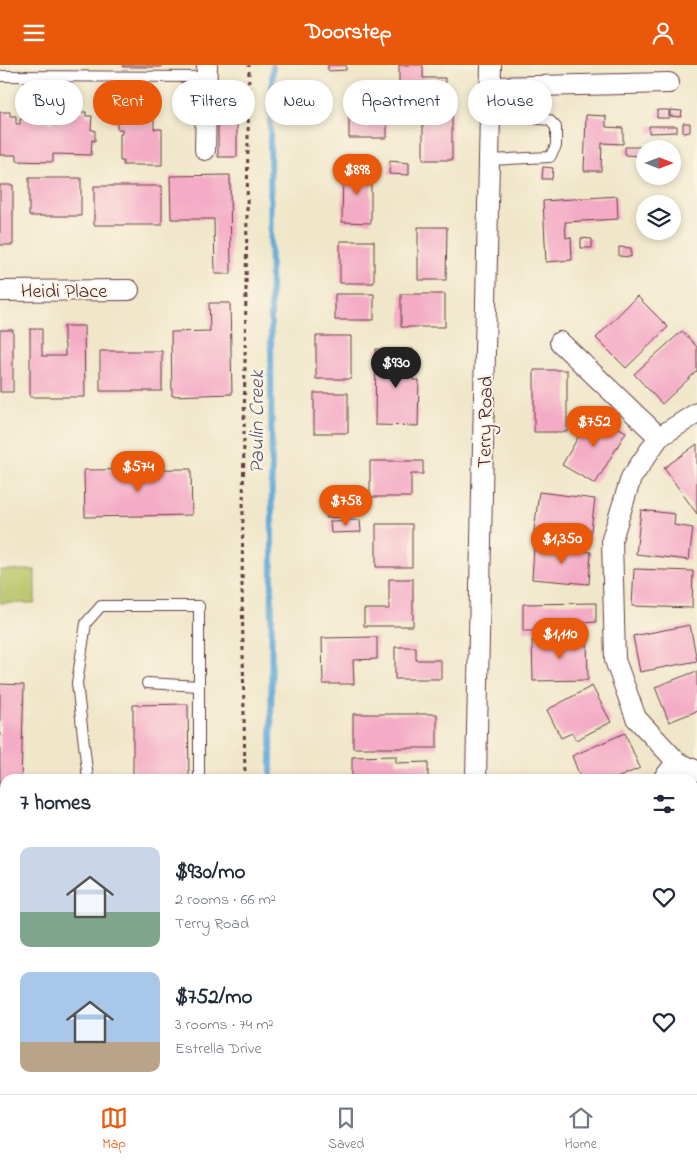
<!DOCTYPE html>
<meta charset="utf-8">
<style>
body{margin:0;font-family:"Indie Flower",sans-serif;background:#f6f6f7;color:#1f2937;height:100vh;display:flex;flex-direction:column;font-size:19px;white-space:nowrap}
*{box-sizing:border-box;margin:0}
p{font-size:16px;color:#747a83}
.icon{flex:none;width:28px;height:28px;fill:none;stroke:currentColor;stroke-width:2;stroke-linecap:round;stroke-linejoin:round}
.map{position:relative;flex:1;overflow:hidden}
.panel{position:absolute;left:0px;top:709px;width:698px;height:321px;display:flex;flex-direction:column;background:#fff;border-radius:15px 15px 0 0;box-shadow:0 2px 8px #0003}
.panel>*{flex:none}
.guide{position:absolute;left:15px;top:15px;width:668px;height:45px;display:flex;gap:10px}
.needle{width:32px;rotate:90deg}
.tools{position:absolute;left:636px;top:75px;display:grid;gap:10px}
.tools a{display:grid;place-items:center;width:45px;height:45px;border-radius:50%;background:#fff;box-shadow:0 2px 8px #0003;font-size:25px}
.price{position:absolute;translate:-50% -42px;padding:0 11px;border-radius:18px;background:#ea580c;color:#fff;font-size:16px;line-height:32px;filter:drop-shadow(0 1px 2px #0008)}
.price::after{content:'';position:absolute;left:50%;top:30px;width:15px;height:11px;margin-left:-8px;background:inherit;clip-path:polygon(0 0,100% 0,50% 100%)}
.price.current{background:#222;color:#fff}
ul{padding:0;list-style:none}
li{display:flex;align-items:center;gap:15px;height:125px;padding:0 20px}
li span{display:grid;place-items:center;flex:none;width:140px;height:100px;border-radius:10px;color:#555}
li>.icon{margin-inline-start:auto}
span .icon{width:60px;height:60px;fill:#fffc;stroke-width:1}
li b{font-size:21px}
h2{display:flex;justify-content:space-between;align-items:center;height:60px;padding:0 20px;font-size:21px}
.tag{padding:0 18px;border-radius:22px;background:#fff;box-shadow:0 2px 8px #0003;font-size:18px;line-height:45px}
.tag.current{background:#ea580c;color:#fff}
header{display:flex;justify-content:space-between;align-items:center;height:65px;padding:0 20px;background:#ea580c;color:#fff;font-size:22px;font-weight:800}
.menu{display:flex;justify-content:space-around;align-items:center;height:70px;border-top:1px solid #e0e1e3;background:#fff;font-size:14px;color:#747a83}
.menu a{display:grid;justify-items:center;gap:2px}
.menu .current{color:#ea580c}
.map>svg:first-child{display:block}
.green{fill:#b6c467;stroke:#807249}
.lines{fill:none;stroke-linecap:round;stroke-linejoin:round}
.stream{stroke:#5fa7d6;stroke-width:6}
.building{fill:#f4acc6}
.service-casing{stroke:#633d43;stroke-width:12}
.minor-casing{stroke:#633d43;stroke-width:22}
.path{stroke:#633d43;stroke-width:3;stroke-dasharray:4 4;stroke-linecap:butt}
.service{stroke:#fff;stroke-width:10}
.minor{stroke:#fff;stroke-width:20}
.labels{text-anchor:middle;stroke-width:4.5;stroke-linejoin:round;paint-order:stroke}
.street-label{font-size:20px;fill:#4a1f2b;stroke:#fcf5e5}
.water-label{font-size:21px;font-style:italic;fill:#52556f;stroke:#fcf5e5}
</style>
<header><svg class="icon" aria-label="menu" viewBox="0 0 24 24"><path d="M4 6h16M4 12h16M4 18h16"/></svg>Doorstep<svg class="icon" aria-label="person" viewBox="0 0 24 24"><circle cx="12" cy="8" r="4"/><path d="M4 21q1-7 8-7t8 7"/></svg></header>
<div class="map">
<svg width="697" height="1029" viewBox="0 0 697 1029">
<rect width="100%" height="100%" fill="#fcf5e5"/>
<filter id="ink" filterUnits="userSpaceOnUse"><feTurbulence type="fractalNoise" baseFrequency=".02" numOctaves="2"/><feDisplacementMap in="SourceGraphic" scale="10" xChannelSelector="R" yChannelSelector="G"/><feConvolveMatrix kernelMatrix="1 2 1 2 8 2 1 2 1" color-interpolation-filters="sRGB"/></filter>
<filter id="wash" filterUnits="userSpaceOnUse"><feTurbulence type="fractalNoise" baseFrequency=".0096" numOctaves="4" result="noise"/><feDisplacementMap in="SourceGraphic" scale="20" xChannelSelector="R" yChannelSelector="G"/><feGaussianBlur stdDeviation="1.12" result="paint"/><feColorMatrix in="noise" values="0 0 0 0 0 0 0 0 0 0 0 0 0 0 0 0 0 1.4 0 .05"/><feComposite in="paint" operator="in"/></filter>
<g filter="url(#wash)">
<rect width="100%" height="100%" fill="#f0e7ca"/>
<path class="green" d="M0 505H35V538H0Z"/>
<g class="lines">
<path class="stream" d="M271 714 272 480 270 48 273 0"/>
</g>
<g id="blocks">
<path class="building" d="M123 0H161V2H123Z
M328 0H346V5L328 6Z
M399 0H423V13H445V30L399 31Z
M218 16H237V92H218Z
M116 25H154V64H162V100H123V96H120V69H122V64H117V58H112V30H116Z
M423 42H452V95H423Z
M657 45H669V53H657Z
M670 45 682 46 681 52 670 51Z
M0 47H10V51H16V59H20V54L48 55V58H53V51H58V47H86V51H92L91 65H95V76L92 75 91 90 53 89V97L17 96V90H0Z
M349 47H387V73H349Z
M586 50 606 51V62L623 63V79L602 78 601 106H584Z
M683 58H690V67L683 68Z
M649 61H677V67L649 68Z
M625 82H641V91L625 90Z
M390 96 409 98V110L389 109Z
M543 102 553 103 552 114H542Z
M343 104 371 105V158L342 157Z
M230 110 231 209H215L214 154H171L170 111Z
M29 113H81V151H29Z
M0 120H13V180H0Z
M94 121H162V160H94Z
M617 131 618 154 565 157 566 173 571 172 572 195 546 197 543 136Z
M418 162H447L446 215H418Z
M581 173 592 174V183H581Z
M340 176H374V218H340Z
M619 182 631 183V192L619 191Z
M335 229H374V255H335Z
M401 229H445V262H401Z
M637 231 668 262 626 303 596 273Z
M209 238H230L232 329 172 331 171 267 210 266Z
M64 261H84L85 332H30V264H42V291H65V279H64Z
M0 265H13V327H0Z
M682 266 697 282V306L662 339 634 309Z
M316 271H351V314H316Z
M376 284H413V315H419L418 361 375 360Z
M100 286H162V326H100Z
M534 305H567V367H534Z
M314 328H348V368H314Z
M592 348 626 367 595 419 562 400Z
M697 379V449L664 403Z
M370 396H423V409H411V432H370Z
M191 404 192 450 85 452 84 405Z
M539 427 595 434 590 473 534 466Z
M356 428V451L327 453 326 429Z
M641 445 675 449 674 460 693 463 689 495 636 489Z
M360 455 361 467 331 468 330 456Z
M376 459H412V502H376Z
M534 482 591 487 589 519 532 514Z
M634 504 693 506 692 543 632 541Z
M389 514H413V561H364V544H389Z
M596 538V557L581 558V566H523V539Z
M690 560 697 596 640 607 633 571Z
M377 572V594L353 595 354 619H323L322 573Z
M587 574 588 615 533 616 532 575Z
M395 582H416V595H441V614H395Z
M697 606V646L669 657 655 622Z
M0 619 24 620 21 714H5V781H0Z
M592 621 611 657 576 675 572 668 561 673 547 645Z
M188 639 189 714H133V640Z
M353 649H437V683H353Z
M625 668 640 703 615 714H581L572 691Z
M396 691V698L428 697V714H352V692Z
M692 730 697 733V788L692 794Z
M692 864H697V897H692Z
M692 943H697V973H692Z
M1 947H5V968H1Z"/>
</g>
</g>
<g filter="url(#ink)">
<use href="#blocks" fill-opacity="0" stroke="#633d43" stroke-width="1"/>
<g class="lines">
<g class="service-casing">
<path id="service" d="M0 11 206 12
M489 95 550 92 556 81V62L549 55 490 49
M147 618 199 621
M88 714 77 618 86 558 101 541H199V714"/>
</g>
<g class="minor-casing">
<path id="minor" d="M491 22 669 18
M205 85 207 0
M0 226 129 225
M560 277 659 372
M697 348 659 372 631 413 612 474 615 595 636 653 677 697 697 706
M476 714 491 0
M663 714 677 697
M0 1022H5
M692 1024H697"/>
</g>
<path class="path" d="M245 714 242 520 249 0
M323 1025 324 1029"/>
<use href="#service" class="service"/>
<use href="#minor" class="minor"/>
</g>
</g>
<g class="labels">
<g class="street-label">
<text x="64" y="232">Heidi Place</text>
<text transform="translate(484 357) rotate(-89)" y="7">Terry Road</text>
</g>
<g class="water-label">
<text transform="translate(256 357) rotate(-90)" y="7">Paulin Creek</text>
</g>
</g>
</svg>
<div class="tools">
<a><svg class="needle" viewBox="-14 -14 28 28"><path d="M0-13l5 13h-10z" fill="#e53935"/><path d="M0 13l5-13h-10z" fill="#747a83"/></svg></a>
<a><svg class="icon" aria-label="layers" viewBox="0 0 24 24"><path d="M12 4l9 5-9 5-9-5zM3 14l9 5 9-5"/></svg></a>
</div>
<b class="price" style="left:357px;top:131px">$898</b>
<b class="price current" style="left:396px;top:324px">$930</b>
<b class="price" style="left:594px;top:383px">$752</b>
<b class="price" style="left:138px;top:428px">$574</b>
<b class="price" style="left:346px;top:462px">$758</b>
<b class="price" style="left:562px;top:500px">$1,350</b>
<b class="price" style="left:560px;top:595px">$1,110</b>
<div class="guide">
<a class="tag">Buy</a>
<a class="tag current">Rent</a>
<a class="tag">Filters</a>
<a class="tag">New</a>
<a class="tag">Apartment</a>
<a class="tag">House</a>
</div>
<section class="panel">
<h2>7 homes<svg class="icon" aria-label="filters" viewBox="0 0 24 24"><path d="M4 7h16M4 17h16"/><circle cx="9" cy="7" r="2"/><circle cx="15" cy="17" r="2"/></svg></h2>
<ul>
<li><span style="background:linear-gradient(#c9d6e8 65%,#7fa58c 0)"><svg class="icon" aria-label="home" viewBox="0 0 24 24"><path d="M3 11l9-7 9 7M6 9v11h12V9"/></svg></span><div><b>$930/mo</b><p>2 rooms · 66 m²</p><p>Terry Road</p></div><svg class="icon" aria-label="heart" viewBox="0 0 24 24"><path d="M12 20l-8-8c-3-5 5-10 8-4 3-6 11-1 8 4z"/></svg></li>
<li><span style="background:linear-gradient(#a9c7e8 70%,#b9a48a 0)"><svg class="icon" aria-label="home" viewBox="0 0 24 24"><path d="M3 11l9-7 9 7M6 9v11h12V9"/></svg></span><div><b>$752/mo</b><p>3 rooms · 74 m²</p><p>Estrella Drive</p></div><svg class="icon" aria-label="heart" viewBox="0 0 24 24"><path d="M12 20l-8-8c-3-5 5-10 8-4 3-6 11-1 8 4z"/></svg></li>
</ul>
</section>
</div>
<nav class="menu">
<a class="current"><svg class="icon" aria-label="map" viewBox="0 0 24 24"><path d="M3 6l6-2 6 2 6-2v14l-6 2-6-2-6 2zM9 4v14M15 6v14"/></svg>Map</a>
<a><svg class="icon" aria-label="saved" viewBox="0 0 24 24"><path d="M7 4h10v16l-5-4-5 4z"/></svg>Saved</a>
<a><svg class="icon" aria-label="home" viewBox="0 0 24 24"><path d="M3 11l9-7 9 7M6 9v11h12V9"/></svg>Home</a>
</nav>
